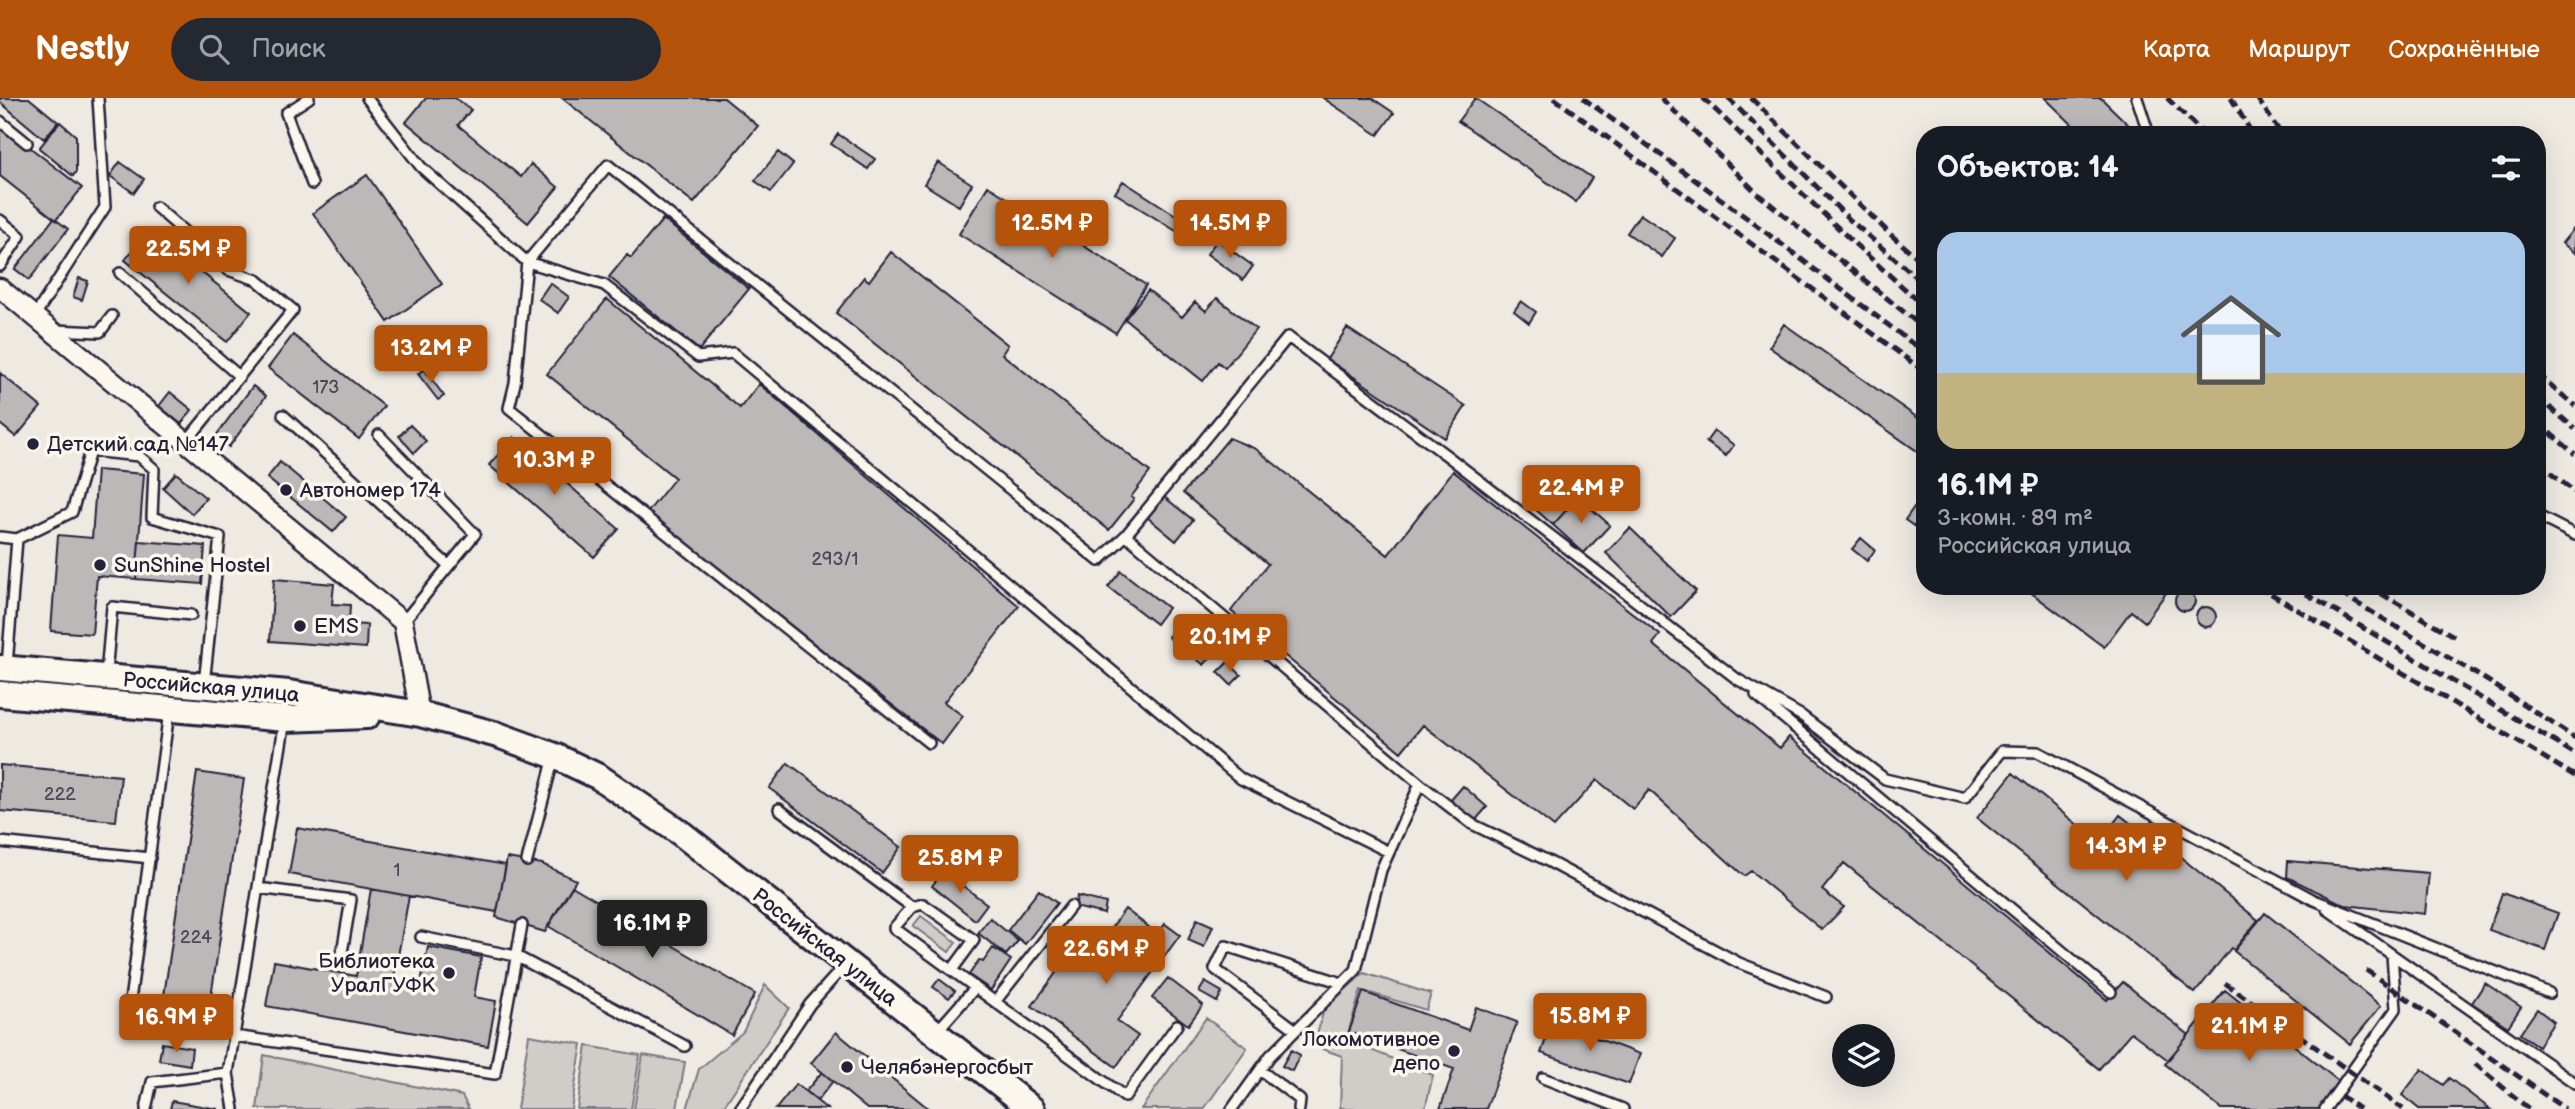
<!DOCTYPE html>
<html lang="ru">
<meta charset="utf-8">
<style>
body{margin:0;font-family:"Balsamiq Sans",sans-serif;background:#242831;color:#f1f3f6;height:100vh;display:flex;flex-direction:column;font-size:26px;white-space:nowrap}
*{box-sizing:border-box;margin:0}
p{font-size:23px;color:#9ea1a6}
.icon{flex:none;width:38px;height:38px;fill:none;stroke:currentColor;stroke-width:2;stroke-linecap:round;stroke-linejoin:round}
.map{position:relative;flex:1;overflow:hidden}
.panel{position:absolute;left:1916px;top:28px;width:630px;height:469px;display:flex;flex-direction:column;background:#171b24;border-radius:28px;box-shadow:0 7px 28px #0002}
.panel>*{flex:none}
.tools{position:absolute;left:1832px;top:926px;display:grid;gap:14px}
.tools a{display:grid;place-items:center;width:63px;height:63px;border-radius:50%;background:#171b24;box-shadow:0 7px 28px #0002;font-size:35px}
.price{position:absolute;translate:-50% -60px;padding:0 16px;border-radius:7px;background:#b45309;color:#fff;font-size:23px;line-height:46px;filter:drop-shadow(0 2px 4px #0008)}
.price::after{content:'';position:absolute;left:50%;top:42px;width:21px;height:16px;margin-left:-10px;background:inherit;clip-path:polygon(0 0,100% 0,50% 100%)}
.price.active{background:#222;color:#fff}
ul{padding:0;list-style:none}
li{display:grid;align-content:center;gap:14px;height:371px;padding:0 21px}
li span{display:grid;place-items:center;height:217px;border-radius:21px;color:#555}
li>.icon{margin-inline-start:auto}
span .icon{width:126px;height:126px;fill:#fffc;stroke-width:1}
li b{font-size:30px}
h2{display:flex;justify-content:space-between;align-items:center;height:84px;padding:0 21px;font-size:30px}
header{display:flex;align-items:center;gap:42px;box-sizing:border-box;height:98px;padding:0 35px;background:#b45309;color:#fff}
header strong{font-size:33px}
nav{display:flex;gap:38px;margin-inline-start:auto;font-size:24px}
.search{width:490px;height:63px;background:#242831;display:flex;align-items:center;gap:18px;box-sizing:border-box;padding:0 24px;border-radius:38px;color:#9ea1a6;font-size:26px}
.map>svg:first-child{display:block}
.green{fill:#d0cdc9;stroke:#797882;stroke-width:2}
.building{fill:#bcb8b8;stroke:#22223b;stroke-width:2}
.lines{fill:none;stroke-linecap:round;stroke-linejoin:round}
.service-casing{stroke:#22223b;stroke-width:14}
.minor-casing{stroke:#22223b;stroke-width:23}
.secondary-casing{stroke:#22223b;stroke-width:30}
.service{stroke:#fbf7ec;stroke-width:9}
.minor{stroke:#fbf7ec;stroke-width:18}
.secondary{stroke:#fbf7ec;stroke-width:24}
.rail{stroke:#22223b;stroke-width:5;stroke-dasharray:10 5;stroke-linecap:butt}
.poi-dot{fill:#22223b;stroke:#fbf7ec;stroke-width:2.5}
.labels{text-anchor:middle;stroke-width:7;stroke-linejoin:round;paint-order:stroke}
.number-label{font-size:18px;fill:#48485a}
.poi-label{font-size:21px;fill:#22223b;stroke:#fbf7ec;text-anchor:start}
.street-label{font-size:21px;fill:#22223b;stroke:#fbf7ec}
</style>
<header>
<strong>Nestly</strong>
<div class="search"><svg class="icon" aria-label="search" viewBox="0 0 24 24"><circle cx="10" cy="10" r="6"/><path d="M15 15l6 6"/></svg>Поиск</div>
<nav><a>Карта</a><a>Маршрут</a><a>Сохранённые</a></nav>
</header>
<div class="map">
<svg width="2575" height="1011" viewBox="0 0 2575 1011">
<rect width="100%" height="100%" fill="#eeeae2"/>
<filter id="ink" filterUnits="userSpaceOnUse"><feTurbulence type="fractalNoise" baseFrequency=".0143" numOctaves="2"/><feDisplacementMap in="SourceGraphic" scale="14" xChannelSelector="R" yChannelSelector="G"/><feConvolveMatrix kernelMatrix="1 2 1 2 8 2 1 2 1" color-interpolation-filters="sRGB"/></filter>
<g filter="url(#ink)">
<path class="green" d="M921 818 956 844 949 854 913 828Z
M1364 875 1431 896 1426 912 1361 892 1346 942 1433 977 1425 1011H1346L1340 1009 1342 958 1314 948 1324 911Z
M765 887 789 910 722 1011H687L699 971 743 934Z
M1206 920 1247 950 1204 1011H1141Z
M529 937 582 946 571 1011H517Z
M587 948 640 957 631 1011H577Z
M264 957 462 998 469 1011H257Z
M643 957 685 964 677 1011H634Z"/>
<path class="building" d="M0 0H29L58 24 44 41 0 4Z
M426 0H455L471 12 458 27 521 79 531 66 558 89 528 125 406 24Z
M562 0H724L758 28 694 105Z
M1323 0H1372L1394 15 1378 37Z
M1475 0 1592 80 1576 104 1458 23Z
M2045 0H2101L2139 37H2083Z
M60 24 76 38V74L73 78 39 50Z
M0 26 82 90 56 122 0 78Z
M838 36 875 61 868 71 831 46Z
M778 54 793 66 771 94 755 83Z
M120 64 144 81 134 95 110 78Z
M938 64 972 86 959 108 924 86Z
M367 77 442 186 388 224 313 115Z
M1123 83 1191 127 1184 138 1115 95Z
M988 88 1146 187 1116 235 959 136Z
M1640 116 1675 140 1662 159 1627 135Z
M54 120 68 131 29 182 15 171Z
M663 121 749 191 699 252 609 179 627 157 631 160Z
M2575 129V155L2562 145Z
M149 132 251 214 227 244 125 162Z
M1217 142 1253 168 1243 182 1207 156Z
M891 154 1008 247 1002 256 1150 374 1131 399 1134 401 1109 432 836 215 864 179 869 183Z
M79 180 88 183 82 202 73 199Z
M550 185 569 199 558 215 539 201Z
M1148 192 1182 219 1195 204 1206 213 1217 200 1256 231 1225 270 1218 264 1203 283 1125 221Z
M607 201 740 310 759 286 1019 508 944 604 963 618 942 646 647 415 675 380 547 276Z
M1521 203 1536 214 1529 225 1514 213Z
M1784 226 1925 325V348L1920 355 1769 249Z
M1347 230 1466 308 1445 340 1327 261Z
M293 237 384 308 359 341 268 270Z
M424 271 444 298 438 302 418 276Z
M0 275 41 309 16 339 0 326Z
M253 288 266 298 229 349 215 339Z
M170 294 192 312 181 326 159 308Z
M410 327 426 343 414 355 399 338Z
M1714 333 1734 347 1726 358 1706 344Z
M514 339 619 431 594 459 489 367Z
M1229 340 1256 351 1388 457 1453 373 1660 537 1653 546 1780 650 1789 639 2107 902 2123 884 2189 937 2168 962 2131 934 2099 971 1844 765 1822 792 1844 809 1822 832 1751 773 1744 778 1649 692 1633 711 1597 682 1554 729 1423 627 1401 654 1231 513 1268 466 1183 395Z
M280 364 346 419 333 434 267 380Z
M97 372 144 376 136 481 97 478 92 536 51 533 58 437 92 440Z
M176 375 206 400 192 416 163 390Z
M1552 375 1578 399 1553 427 1526 403Z
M1163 398 1193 422 1176 443 1147 419Z
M1578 399 1610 427 1584 455 1553 427Z
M1914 409 1925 417V436L1905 422Z
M1630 430 1696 493 1671 519 1606 455Z
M1861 440 1875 452 1867 463 1852 451Z
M139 443 205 448 202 486 136 481Z
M1121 473 1168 510 1156 526 1108 489Z
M274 481 334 486 332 506 350 507 349 526 367 527 366 550 270 543Z
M2022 488H2171L2145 524 2131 513 2104 549Z
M2175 503a10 10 0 1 1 20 0a10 10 0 1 1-20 0Z
M2196 519a10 10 0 1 1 20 0a10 10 0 1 1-20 0Z
M1179 524 1216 553 1204 567 1168 539Z
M1228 564 1241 577 1231 587 1218 574Z
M788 665 901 749 882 775 769 690Z
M0 667 121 678 116 723 0 713Z
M197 674 244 681 207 925 161 918Z
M2013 675 2099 744 2120 717 2170 756 2173 753 2258 822 2234 852 2231 850 2195 895 1977 720Z
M1463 688 1487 709 1474 724 1450 703Z
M297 730 506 767 497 814 289 776Z
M507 760 542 766 576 782 545 834 496 819Z
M2288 763 2429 775 2425 816 2345 807 2287 779Z
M943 773 987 806 975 822 932 788Z
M572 788 755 896 732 937 548 828Z
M371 791 409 798 393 885 420 890 428 849 481 859 474 899 496 903 488 948 266 908 274 863 356 878Z
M1039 792 1057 805 1025 846 1008 832Z
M2502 795 2558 815 2545 852 2489 832Z
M1077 798 1106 805 1104 816 1075 809Z
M1125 811 1158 836 1165 826 1180 837 1117 923 1138 938 1116 969 1032 908 1069 857 1084 868Z
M2265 815 2381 908 2350 946 2234 853Z
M990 820 1018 843 1006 857 978 835Z
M1197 821 1213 828 1204 849 1188 842Z
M993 850 1011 862 991 892 969 877 979 862 983 864Z
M1168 880 1203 907 1188 927 1152 900Z
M939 881 955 893 949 900 933 889Z
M1205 884 1222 894 1217 904 1199 894Z
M2485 885 2521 909 2508 929 2472 905Z
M2225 892 2342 986 2322 1011H2221L2165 966Z
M1363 894 1468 932 1476 909 1517 924 1486 1011H1440L1454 971 1349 934Z
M2537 911 2554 924 2538 948 2520 936Z
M1552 924 1640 956 1629 986 1541 955Z
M836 934 929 1011H867L811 965Z
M162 945 192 950 190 967 159 962Z
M1291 952 1300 957 1292 973 1282 968Z
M2422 971 2443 987 2449 980 2490 1011H2419L2402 997Z
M822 974 833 983 817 1003 806 993Z
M796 986 817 1003 827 1011H776Z
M172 1003 218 1011H170Z"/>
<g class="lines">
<g class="service-casing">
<path id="service" d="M309 0 286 15 312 86
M367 0 421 69 527 164 515 285 509 310 929 645
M2137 0 2149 37
M0 23 27 45
M156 109 228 172 257 182 293 212 186 344
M0 122 20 138 0 168
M120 175 239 278
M34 219 105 109 98 0
M55 232 100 234 112 218
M283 317 448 467
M379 337 475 436 403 524
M2538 418 2575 437
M1126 437 1288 239 1450 360 1737 581 1802 618 1885 681 1965 700 2002 653 2038 654 2314 802 2549 895
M0 439 17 441 7 568
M17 441 72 414 90 353 139 358 154 371 152 419 220 439 204 586
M106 577 112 509 191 517
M1756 597 2111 894
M779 711 912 809 894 830 1125 999 1177 927
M0 744 150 760
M1389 754 1241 681 733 255 698 259 604 187 527 164 608 67 1099 463 1126 437 1420 686 1472 726 1544 761 1739 865 1826 899
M527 763 554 659
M258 790 351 802 340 866
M912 809 923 806 974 842 952 872
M2327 811 2575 985
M421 839 516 858 685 948
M995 904 1071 808
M129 910 169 614
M1296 932 1215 871 1226 848 1342 885
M937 933 975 890
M234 938 495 976 522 827
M1260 972 1300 1002 1299 1011
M1543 980 1623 1011
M146 1011 152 984 228 975
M234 1011 228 975 285 622
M740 1011 810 906 846 866
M1232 1011 1270 958 1356 872 1381 772 1420 686
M2325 1011 2396 911 2392 857"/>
</g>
<g class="minor-casing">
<path id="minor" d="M0 190 403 524 420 616"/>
</g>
<g class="secondary-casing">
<path id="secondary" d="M0 570 289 595 420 616 498 637 555 658 599 679 682 736 1032 1011
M0 596 286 621 367 618"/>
</g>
<use href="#service" class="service"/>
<use href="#minor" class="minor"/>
<use href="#secondary" class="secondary"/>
<path class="rail" d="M1554 0 1925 274
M1583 0 1747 120 1925 255
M1661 0 1758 96 1925 231
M1703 0 1856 147 1925 209
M1728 0 1850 122 1925 187
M1751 0 1890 136 1925 166
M2167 0 2205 37
M2231 0 2253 37
M2257 0 2282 37
M2538 276 2575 308
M2538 299 2575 331
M2538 325 2575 356
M2538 366 2575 394
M2258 488 2575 678
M2293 488 2575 656
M2328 488 2488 583 2575 640
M2368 488 2457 540
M2366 872 2565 1011
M2225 885 2403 1011
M2475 966 2529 1011
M2340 997 2359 1011"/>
</g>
</g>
<g class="poi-dot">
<circle cx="33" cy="346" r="7"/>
<circle cx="286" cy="392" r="7"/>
<circle cx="100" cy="467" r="7"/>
<circle cx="300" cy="528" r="7"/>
<circle cx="449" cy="875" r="7"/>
<circle cx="1454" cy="953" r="7"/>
<circle cx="847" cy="969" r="7"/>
</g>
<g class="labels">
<g class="number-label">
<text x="326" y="295">173</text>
<text x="835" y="467">293/1</text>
<text x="60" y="702">222</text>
<text x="397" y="778">1</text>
<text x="196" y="845">224</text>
</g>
<g class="poi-label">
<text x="47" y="353">Детский сад №147</text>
<text x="300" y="399">Автономер 174</text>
<text x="114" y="474">SunShine Hostel</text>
<text x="314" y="535">EMS</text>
<text x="435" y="870" text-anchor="end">Библиотека<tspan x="435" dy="24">УралГУФК</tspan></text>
<text x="1440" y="948" text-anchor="end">Локомотивное<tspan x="1440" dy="24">депо</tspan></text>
<text x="861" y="976">Челябэнергосбыт</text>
</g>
<g class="street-label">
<text transform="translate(211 589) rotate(5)" y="7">Российская улица</text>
<text transform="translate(825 849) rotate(38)" y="7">Российская улица</text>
</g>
</g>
</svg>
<div class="tools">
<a><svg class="icon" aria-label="layers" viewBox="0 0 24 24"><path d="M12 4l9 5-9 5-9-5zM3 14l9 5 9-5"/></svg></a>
</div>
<b class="price" style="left:1052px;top:162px">12.5M ₽</b>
<b class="price" style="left:1230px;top:162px">14.5M ₽</b>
<b class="price" style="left:188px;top:188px">22.5M ₽</b>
<b class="price" style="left:431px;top:287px">13.2M ₽</b>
<b class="price" style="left:554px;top:399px">10.3M ₽</b>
<b class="price" style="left:1581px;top:427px">22.4M ₽</b>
<b class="price" style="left:1230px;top:576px">20.1M ₽</b>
<b class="price" style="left:2126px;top:785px">14.3M ₽</b>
<b class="price" style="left:960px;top:797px">25.8M ₽</b>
<b class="price active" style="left:652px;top:862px">16.1M ₽</b>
<b class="price" style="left:1106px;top:888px">22.6M ₽</b>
<b class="price" style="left:1590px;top:955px">15.8M ₽</b>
<b class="price" style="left:176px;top:956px">16.9M ₽</b>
<b class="price" style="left:2249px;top:965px">21.1M ₽</b>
<section class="panel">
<h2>Объектов: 14<svg class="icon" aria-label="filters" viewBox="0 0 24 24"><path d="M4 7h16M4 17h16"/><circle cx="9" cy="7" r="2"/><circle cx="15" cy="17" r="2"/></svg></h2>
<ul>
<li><span style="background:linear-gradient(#a9c7e8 65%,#c2b280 0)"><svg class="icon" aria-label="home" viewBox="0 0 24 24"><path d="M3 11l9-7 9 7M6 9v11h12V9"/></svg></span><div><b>16.1M ₽</b><p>3-комн. · 89 m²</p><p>Российская улица</p></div></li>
</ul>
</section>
</div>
